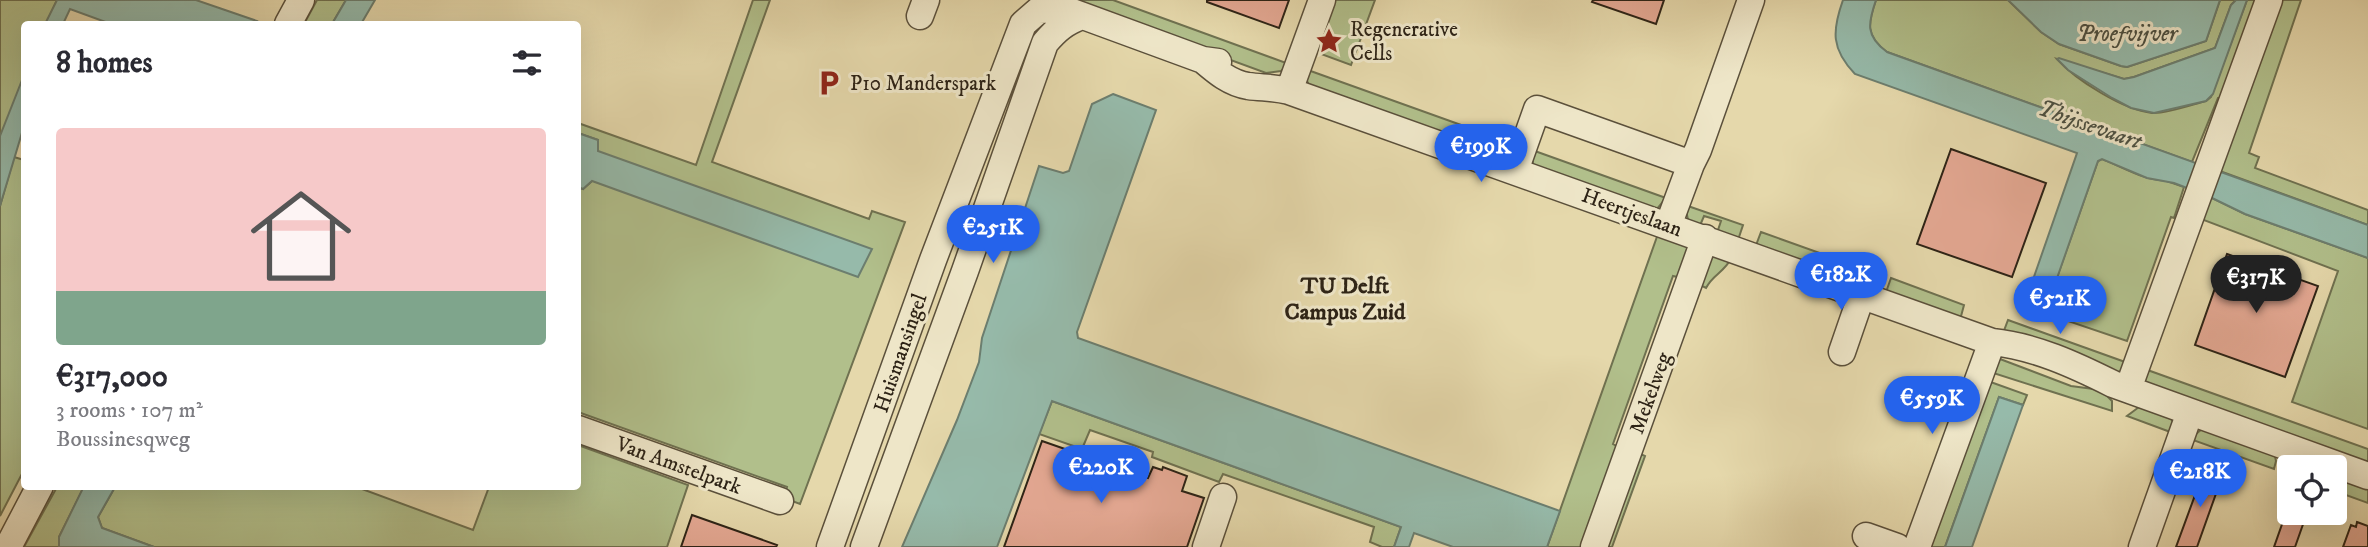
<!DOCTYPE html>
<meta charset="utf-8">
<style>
body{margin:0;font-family:"IM FELL DW Pica",serif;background:#f2f2f3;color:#2b2b33;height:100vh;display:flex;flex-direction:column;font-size:26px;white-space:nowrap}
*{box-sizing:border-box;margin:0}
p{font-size:23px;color:#7c7c81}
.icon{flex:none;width:38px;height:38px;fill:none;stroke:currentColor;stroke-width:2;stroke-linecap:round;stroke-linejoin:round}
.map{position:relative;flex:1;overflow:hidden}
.drawer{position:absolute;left:21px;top:21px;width:560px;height:469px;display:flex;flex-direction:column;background:#fff;border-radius:7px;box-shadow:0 7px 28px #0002}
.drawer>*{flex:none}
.controls{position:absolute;left:2277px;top:455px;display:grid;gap:14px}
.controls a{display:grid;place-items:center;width:70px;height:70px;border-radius:7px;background:#fff;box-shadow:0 7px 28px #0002;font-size:35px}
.price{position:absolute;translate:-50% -60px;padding:0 16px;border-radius:24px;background:#2563eb;color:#fff;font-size:23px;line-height:46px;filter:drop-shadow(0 2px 4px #0008)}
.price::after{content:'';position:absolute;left:50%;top:42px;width:21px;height:16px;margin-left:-10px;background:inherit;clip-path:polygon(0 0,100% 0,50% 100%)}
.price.current{background:#222;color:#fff}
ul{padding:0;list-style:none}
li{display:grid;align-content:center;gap:14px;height:371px;padding:0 35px}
li span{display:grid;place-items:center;height:217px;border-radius:7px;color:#555}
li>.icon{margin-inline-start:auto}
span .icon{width:126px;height:126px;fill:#fffc;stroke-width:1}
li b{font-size:30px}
h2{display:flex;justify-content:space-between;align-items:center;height:84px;padding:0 35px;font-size:30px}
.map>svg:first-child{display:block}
.green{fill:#b1bf8b;stroke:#6f7150;stroke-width:2}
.water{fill:#96baaa;stroke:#6c7e6f;stroke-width:2}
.building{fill:#e4a893;stroke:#2d2316;stroke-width:2}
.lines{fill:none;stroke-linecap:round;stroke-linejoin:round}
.minor-casing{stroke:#5b503b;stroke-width:29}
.minor{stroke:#eee6c8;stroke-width:26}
.labels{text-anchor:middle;stroke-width:6;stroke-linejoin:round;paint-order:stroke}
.poi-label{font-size:21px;fill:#2d2316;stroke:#eee6c8;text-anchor:start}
.street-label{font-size:21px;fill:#2d2316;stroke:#eee6c8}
.water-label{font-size:23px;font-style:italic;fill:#4c5042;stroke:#eee6c8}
.neighbourhood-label{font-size:23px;font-weight:bold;fill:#2d2316;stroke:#eee6c8}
</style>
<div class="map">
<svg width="2368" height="547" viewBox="0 0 2368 547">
<rect width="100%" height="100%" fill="#e5d8ab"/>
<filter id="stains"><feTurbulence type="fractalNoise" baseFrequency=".00286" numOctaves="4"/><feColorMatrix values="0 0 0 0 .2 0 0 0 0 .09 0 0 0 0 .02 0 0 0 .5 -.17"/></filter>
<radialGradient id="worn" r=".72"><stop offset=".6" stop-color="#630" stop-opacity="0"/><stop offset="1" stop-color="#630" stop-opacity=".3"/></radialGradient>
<path class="green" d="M0 0H57L46 24H24V77L0 139Z
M317 0H346L332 24H304Z
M753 0H770L712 162 869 219 872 211 905 222 800 504 784 498 787 487 578 412V187L583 189 592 181 598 140 578 133V123L696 165Z
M1067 0H1113L1289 64 1281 71 1266 73Z
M1331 0H1375L1351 65 1321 54 1324 45 1316 42Z
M1876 0H2008L2041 32 2059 44 2121 66 2127 67 2206 41 2220 0H2236L2231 5 2215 48 2134 77 2124 79 2057 59C2076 80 2123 110 2152 113 2166 114 2191 105 2206 101L2211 97 2247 0H2259L2224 98H2218L2192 162 1887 52C1865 36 1868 23 1876 0Z
M2276 0H2301L2249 153 2259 157 2255 168 2368 210V225L2217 170Z
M1305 69 1517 145 1509 155 1501 157 1310 87 1305 77Z
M1532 150 1666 198 1657 209 1533 165Z
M14 157 24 160V470L0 516V206Z
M2102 159C2119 165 2147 182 2164 180L2184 187 2174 218 2171 217 2127 341 2024 306 2028 294 2049 300 2098 161Z
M2208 196 2245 214 2368 258V429L2292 402 2338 271 2201 219Z
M1685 205 1743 225 1738 240 1717 233 1721 221 1704 216 1699 228 1688 220Z
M1659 231 1683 242 1688 249 1682 278 1673 276 1613 444 1620 448 1584 547H1547Z
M1761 232 1856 266 1850 282 1755 248Z
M1715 254 1732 257C1724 273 1713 274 1706 288L1698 284 1709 258Z
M1891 278 1964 305 1960 320 1885 295Z
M2008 320 2368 449V467L2002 336Z
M2000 359 2071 386 2101 390 2112 401V411L1987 371 1993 363Z
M1985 380 2027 395 2023 405 1999 397 1945 547H1925Z
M1052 401 1401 527 1394 547H1382L1370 542 1374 527 1223 474 1219 482 1152 457 1153 452 1090 430 1082 449 1039 434Z
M2139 407 2170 417 2173 422V433L2127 416Z
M2202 429 2274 451 2276 461 2274 469 2190 439Z
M578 445 688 485 667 547H154L102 528 98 517 115 487 354 486 473 530 489 487 578 486Z
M1638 453 1645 456 1612 547H1604Z
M2334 472 2368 484V503L2335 491Z
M57 487H84L59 537V547H24Z"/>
<path class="water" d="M57 0H196L257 21 255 24H111L70 9 63 24H45Z
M346 0H375L361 24H332Z
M1843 0H1876C1868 23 1865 36 1887 52L2368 225V258L2245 214 2208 196 2174 183 2147 178 2102 159 2098 161 2049 301 2028 294 2077 153 1855 74C1831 49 1832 31 1843 0Z
M2008 0H2220L2206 41 2127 67 2121 66 2059 44 2041 32Z
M2236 0H2247L2213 94 2206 101 2154 113 2131 108 2112 98 2068 70 2057 59 2059 58 2124 79 2134 77 2215 48 2231 5Z
M24 75V126L0 206V136Z
M1113 94 1156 110 1077 332 1078 338 1560 511 1547 547H1453L1414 533 1409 547H1394L1401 527 1052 401 997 547H902L957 420 979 362 982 338 1039 166 1063 173 1069 171 1092 104Z
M578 133 598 140V151L872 249 858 277 592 181 583 189 578 187Z
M1999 397 2023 405 1972 547H1945Z
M84 486 115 487 98 517 102 528 154 547H59V537Z"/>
<path class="building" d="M1207 0H1289L1279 28 1207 2Z
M1593 0H1664L1656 24 1592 2Z
M1951 149 2046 183 2012 277 1917 244Z
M2227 254 2318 286 2285 377 2195 345Z
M1042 441 1148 478 1153 467 1162 470 1163 467 1187 476 1182 491 1204 498 1187 547H1004Z
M2205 468 2223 474 2197 547H2176Z
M2286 513H2307L2295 547H2274Z
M692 515 777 545 776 547H681Z
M2357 522 2368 526V547H2343L2351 525 2356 527Z"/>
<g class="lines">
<g class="minor-casing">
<path id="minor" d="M920 16 926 0
M288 24 301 0
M1203 60C1217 72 1230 83 1248 86 1263 88 1273 87 1289 91L1992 342C2034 346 2075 365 2113 384L2368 476
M1289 91 1322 0
M1515 171 1537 109 1691 164
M1668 226 1691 164 1698 150 1751 0
M1842 352 1862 294
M2128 389 2269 0
M578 429 780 501
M1866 536 1897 547
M8 547 40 486
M830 547 933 260 1023 24 1039 10 1064 9 1203 60 1218 62
M864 547 965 271 1045 43C1056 30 1065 22 1082 16
M1206 547 1223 497
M1594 547 1705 238
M1917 547 1992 342
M2142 547 2190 412"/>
</g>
<use href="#minor" class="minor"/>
</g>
<defs>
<g id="sight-bare" transform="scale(2.1)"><path d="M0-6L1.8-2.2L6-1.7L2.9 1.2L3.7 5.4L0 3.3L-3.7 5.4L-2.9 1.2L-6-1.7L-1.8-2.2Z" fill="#8f2418" stroke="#eee6c8" stroke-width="2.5" paint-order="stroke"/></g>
<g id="parking-bare" transform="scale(2.1)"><path d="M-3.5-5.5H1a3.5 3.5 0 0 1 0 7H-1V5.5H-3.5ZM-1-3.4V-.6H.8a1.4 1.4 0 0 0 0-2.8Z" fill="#8f2418" stroke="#eee6c8" stroke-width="2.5" paint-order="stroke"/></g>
</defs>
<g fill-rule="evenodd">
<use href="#sight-bare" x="1329" y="41"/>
<use href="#parking-bare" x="829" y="83"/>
</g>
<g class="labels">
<g class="poi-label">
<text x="1350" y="36">Regenerative<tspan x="1350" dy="24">Cells</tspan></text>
<text x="850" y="90">P10 Manderspark</text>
</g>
<g class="street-label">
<text transform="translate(1632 212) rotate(20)" y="7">Heertjeslaan</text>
<text transform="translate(900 353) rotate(-71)" y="7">Huismansingel</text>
<text transform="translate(1650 393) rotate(-70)" y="7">Mekelweg</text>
<text transform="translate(679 465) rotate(20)" y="7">Van Amstelpark</text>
</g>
<g class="water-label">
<text x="2127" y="41">Proefvijver</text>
<text transform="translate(2090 124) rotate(19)" y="8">Thijssevaart</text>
</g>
<g class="neighbourhood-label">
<text x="1345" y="293">TU Delft<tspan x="1345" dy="26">Campus Zuid</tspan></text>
</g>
</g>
<rect width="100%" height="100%" filter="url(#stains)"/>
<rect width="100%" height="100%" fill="url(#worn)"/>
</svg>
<div class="controls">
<a><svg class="icon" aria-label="locate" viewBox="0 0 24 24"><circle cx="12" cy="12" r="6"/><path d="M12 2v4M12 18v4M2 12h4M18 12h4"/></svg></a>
</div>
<b class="price" style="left:1481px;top:184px">€199K</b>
<b class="price" style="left:993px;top:265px">€251K</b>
<b class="price" style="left:1841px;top:312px">€182K</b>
<b class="price current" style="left:2256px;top:315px">€317K</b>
<b class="price" style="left:2060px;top:336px">€521K</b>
<b class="price" style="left:1932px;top:436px">€559K</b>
<b class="price" style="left:1101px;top:505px">€220K</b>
<b class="price" style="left:2200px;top:509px">€218K</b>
<section class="drawer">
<h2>8 homes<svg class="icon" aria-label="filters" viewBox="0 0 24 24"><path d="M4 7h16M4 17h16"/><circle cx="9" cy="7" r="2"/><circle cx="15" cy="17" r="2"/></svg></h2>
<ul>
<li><span style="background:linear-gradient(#f6c9c9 75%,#7fa58c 0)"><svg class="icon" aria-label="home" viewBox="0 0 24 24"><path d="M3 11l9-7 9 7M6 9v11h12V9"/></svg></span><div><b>€317,000</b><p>3 rooms · 107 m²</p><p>Boussinesqweg</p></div></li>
</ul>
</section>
</div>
